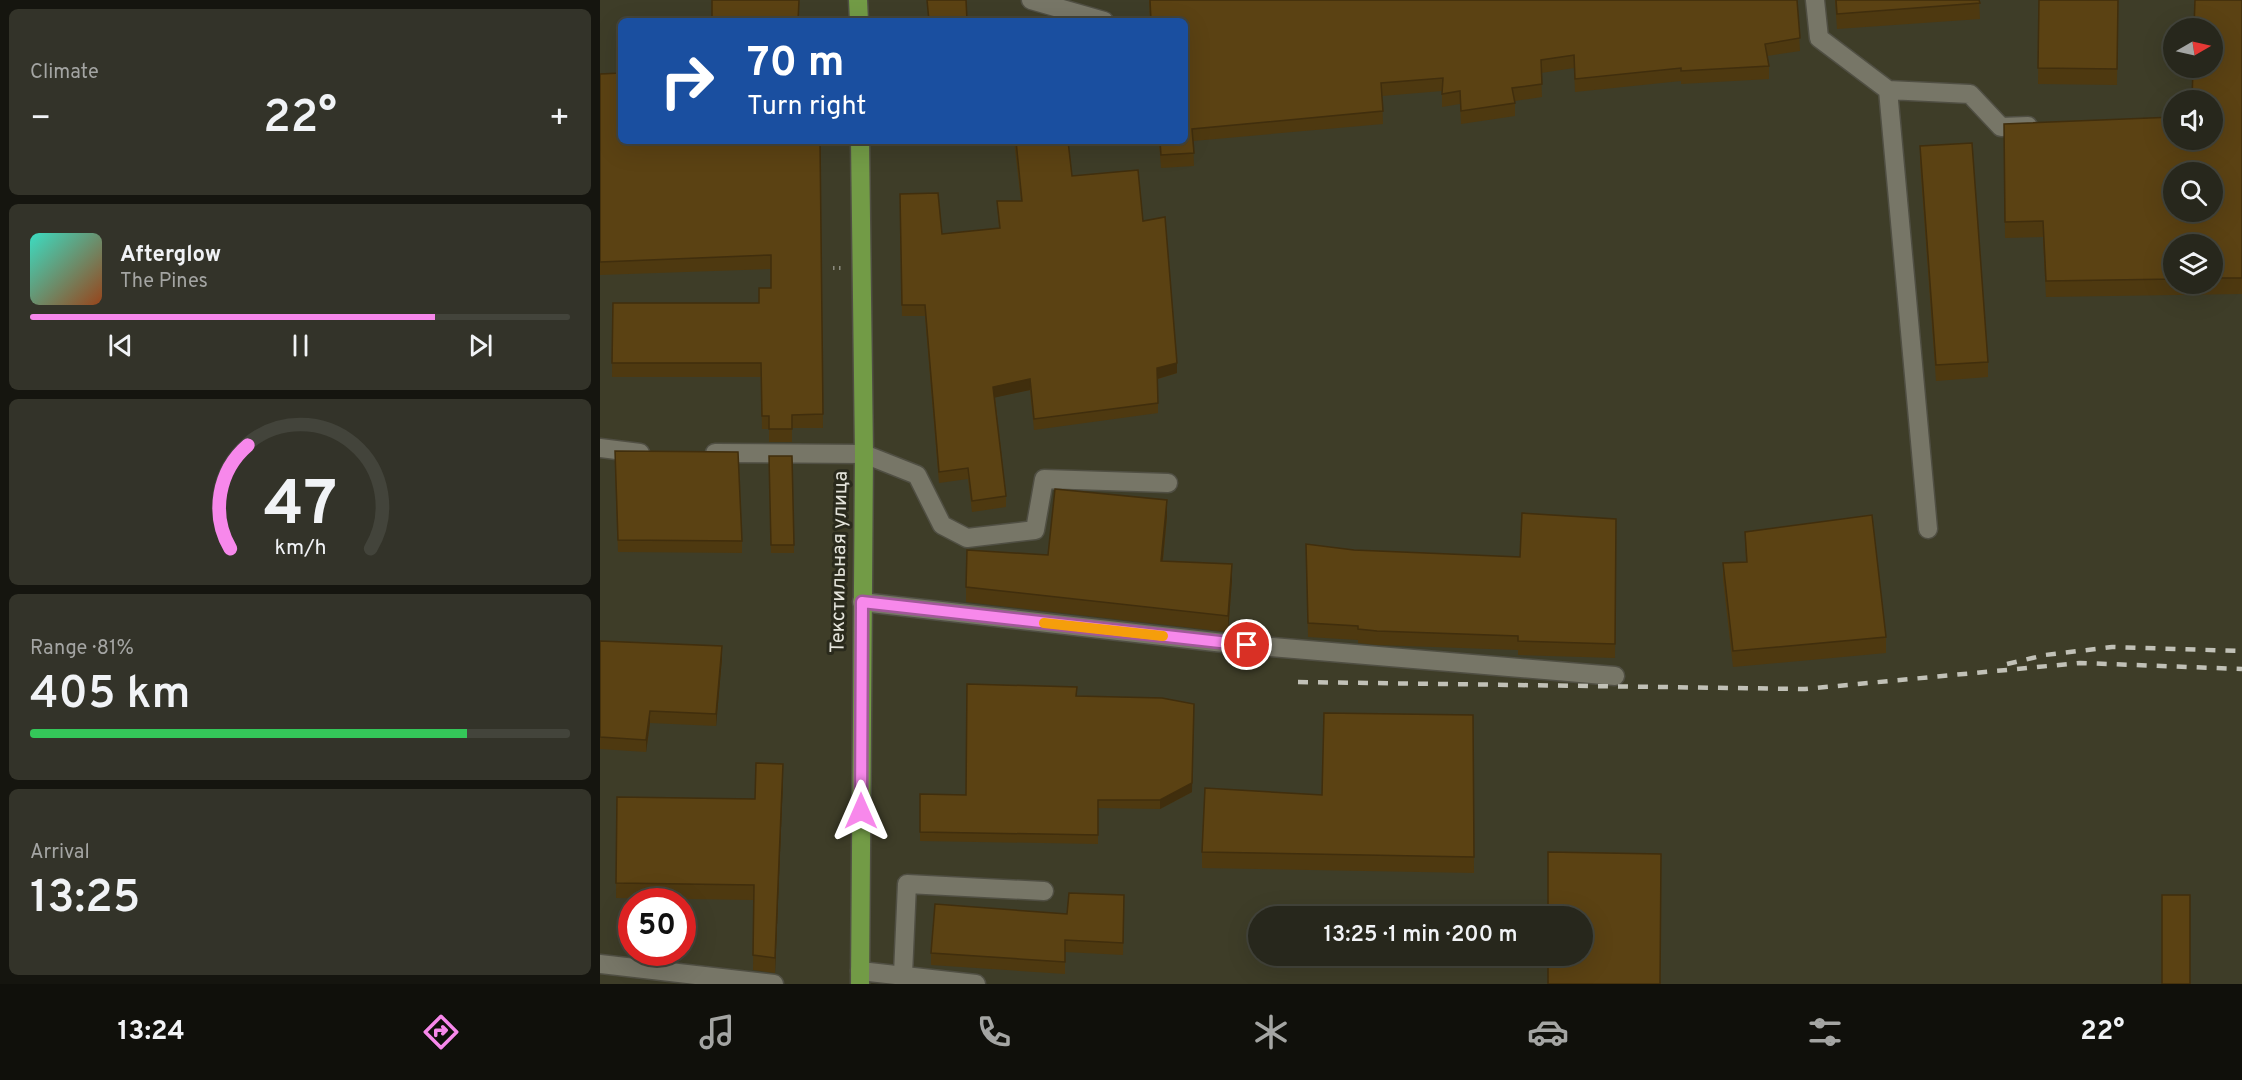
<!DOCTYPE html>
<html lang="en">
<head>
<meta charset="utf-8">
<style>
  :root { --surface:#27271c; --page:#333329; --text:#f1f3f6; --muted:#a4a5a3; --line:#43443b; --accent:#f788eb }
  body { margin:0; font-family:Overpass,sans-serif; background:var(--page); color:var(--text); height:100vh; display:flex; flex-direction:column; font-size:22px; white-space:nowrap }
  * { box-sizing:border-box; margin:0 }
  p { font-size:20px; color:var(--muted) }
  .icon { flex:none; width:33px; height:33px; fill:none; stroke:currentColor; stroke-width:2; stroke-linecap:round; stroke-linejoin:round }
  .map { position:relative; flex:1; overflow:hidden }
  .sheet { display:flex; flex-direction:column; gap:9px; padding:9px; background:#15150f; width:600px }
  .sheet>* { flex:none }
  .top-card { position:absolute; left:18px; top:18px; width:570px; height:126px; border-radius:9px; box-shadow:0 6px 24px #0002,0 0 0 2px var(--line); background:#1a4fa0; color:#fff; overflow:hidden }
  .needle { width:39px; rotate:81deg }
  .tools { position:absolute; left:1563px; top:18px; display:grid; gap:12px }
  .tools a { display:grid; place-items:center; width:60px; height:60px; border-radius:50%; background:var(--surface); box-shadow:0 6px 24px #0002,0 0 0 2px var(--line); font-size:30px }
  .speed { position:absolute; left:18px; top:888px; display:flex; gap:12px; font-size:30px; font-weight:700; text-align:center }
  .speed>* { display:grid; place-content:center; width:78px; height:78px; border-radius:50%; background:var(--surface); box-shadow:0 6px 24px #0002,0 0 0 2px var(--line); line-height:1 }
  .speed .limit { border:9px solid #d22; background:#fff; color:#111 }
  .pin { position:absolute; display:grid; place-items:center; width:51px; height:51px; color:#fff; margin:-26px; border:3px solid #fff; border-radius:50%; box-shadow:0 2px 6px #0007 }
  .me { position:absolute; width:66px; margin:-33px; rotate:0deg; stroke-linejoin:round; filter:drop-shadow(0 0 4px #0008) }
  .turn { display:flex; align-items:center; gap:21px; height:126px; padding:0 30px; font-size:27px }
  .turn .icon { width:78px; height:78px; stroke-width:2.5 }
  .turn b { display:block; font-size:42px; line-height:51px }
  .big { font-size:45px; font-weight:600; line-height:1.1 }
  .sheet .card { flex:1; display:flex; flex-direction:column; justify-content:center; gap:9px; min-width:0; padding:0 21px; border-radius:9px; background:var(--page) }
  .sheet .dial { align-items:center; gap:0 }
  .dial svg { height:156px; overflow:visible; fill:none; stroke:var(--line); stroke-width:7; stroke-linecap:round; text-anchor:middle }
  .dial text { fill:var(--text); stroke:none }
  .song { display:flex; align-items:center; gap:18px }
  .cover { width:72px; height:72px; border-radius:9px; background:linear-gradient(135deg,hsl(170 70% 55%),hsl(20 70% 35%)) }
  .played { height:6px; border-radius:3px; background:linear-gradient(90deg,var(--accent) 75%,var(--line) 75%) }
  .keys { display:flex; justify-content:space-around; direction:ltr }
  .heat { display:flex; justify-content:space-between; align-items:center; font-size:33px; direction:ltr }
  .charge { height:9px; border-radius:4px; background:linear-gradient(90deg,#34c759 81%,var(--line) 0) }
  .trip { position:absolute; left:648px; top:906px; width:345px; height:60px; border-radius:30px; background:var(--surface); box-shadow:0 6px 24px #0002,0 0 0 2px var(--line); font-weight:600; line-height:60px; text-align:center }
  .tab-bar { display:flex; height:96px; justify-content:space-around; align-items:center; background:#10100b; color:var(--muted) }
  .tab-bar .icon { width:42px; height:42px }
  .tab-bar .active { color:var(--accent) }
  .tab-bar b { font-size:27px; color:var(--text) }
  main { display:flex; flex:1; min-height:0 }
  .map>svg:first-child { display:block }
</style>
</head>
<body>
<main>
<section class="sheet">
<div class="card"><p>Climate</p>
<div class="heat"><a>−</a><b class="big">22°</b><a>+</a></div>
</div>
<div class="card">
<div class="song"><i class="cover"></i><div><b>Afterglow</b><p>The Pines</p></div></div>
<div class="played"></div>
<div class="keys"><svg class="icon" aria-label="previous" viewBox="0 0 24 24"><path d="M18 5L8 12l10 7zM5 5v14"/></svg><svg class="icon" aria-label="pause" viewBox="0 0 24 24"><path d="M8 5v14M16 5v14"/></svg><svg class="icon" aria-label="next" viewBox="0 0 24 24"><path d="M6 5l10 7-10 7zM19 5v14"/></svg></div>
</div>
<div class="card dial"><svg viewBox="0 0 100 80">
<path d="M14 69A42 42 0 1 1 86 69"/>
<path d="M14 69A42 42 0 0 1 23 16" stroke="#f788eb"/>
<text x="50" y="56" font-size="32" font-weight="700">47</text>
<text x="50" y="72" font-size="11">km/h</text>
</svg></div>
<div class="card"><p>Range · 81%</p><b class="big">405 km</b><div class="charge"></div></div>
<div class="card"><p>Arrival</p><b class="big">13:25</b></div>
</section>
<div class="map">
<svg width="1642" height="984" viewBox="0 0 1642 984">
  <rect width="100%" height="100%" fill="#343426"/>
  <path fill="#3e3d28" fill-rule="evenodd" d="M 0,0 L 1642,0 L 1642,984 L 0,984 ZM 21,21 L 585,21 L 585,141 L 21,141 ZM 1574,28 L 1612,28 L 1612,68 L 1574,68 ZM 1574,100 L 1612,100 L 1612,140 L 1574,140 ZM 1574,172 L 1612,172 L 1612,212 L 1574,212 ZM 1574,244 L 1612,244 L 1612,284 L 1574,284 ZM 32,902 L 82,902 L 82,952 L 32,952 ZM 658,916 L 982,916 L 982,956 L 658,956 Z"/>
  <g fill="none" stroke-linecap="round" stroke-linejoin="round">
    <defs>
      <path id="minor" d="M 431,0 L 504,21
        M 1215,0 L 1219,38 L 1288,90 L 1328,529
        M 1288,90 L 1370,94 L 1401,127 L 1428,126
        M 0,448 L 40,453
        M 115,453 L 264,454 L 317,475 L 342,525 L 367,538 L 435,530 L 444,479 L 568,483
        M 262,602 L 624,643 L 1015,676
        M 0,964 L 174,984
        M 260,971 L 376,984
        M 303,974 L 307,884 L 444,891"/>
      <path id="major" d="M 258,0 L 259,21
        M 260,984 L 264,454 L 260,141"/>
    </defs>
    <use href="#minor" stroke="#504f43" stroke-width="21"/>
    <use href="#major" stroke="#504f43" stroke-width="21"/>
    <path stroke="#8b8b7f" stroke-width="4" stroke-dasharray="1.5 4.5" stroke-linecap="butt" d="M 233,268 L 244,268"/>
    <use href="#minor" stroke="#777667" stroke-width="18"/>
    <use href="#major" stroke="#729b46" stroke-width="18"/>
    <path stroke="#c1c1b7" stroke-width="4.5" stroke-dasharray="10 10" stroke-linecap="butt" d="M 1407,664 L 1445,655 L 1512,647 L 1642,651
      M 698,682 L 1205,689 L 1480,663 L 1642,669"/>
  </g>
  <path fill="#4e3910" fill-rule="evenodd" d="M 549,0 L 1197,0 L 1200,51 L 1167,56 L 1169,66 L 1169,79 L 1081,84 L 1081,81 L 975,92 L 974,68 L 941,73 L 942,97 L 915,101 L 915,116 L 861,124 L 860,104 L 842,107 L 842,91 L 782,96 L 783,124 L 593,141 L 594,166 L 561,168 L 559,141 L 585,141 L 585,21 L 550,21 Z
    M 1235,0 L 1379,0 L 1380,19 L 1237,29 Z
    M 1439,0 L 1518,0 L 1517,85 L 1438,84 Z
    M 1642,0 L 1642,294 L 1446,297 L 1443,237 L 1405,238 L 1404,124 L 1612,140 ZM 1574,244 L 1612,244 L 1612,284 L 1574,284 Z
    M 0,74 L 220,141 L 223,428 L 192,428 L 192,442 L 169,442 L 169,429 L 162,429 L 161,377 L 12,377 L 13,303 L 159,303 L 171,288 L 171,269 L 0,275 Z
    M 335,141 L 412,141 L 336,146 Z
    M 414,141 L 468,141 L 472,176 L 543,221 L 577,373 L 558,379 L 558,413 L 434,430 L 430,390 L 395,397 L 406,496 L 406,507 L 372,512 L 368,479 L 339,483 L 325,316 L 302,316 L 300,194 L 342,234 L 399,228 L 397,201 L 421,201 Z
    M 1320,146 L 1388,362 L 1388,377 L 1336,381 L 1320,162 Z
    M 169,456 L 192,456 L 194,553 L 171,553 Z
    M 15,463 L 142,541 L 142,553 L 18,552 Z
    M 567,516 L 563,561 L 632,580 L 628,632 L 366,602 L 366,587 L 448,555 Z
    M 1016,519 L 1015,658 L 918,655 L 918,650 L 777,645 L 758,643 L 758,640 L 708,637 L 706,544 L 754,550 L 920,557 Z
    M 1145,532 L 1286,637 L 1286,653 L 1133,667 L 1123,579 L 1123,563 L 1146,562 Z
    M 0,641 L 122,658 L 116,726 L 50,723 L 46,752 L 0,749 Z
    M 477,696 L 592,792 L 560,809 L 498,808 L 498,844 L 320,841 L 320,794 L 366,795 Z
    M 873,715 L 874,873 L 602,868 L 602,852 L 722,795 Z
    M 183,779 L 175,973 L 153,970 L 154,900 L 16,898 L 17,797 L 155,799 Z
    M 524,895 L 523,955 L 465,952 L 465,974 L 331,965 L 331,953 L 467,914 Z"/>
  <path fill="#402e0d" d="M 577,363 L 577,373 L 557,379 L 557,368 Z
    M 430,379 L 430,390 L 393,398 L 393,387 Z
    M 567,500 L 567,516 L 561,577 L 561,561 Z
    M 632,564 L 632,580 L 628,632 L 628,616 Z
    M 122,646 L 122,658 L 116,726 L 116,714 Z
    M 594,704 L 592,792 L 560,809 L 560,800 Z
    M 50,711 L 50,723 L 46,752 L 46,740 Z
    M 183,764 L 183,779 L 175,973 L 175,958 Z"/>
  <path fill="#5b4213" stroke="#402e0d" stroke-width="1.5" fill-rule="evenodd" d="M 112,0 L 199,0 L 198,21 L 112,21 Z
    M 327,0 L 366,0 L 367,20 L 381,19 L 381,21 L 329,21 Z
    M 550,0 L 1197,0 L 1200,38 L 1165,44 L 1169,66 L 1081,71 L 1081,68 L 975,79 L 974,55 L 941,60 L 942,84 L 912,88 L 915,103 L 861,111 L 860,91 L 842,94 L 843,78 L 781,83 L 783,111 L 592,129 L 594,153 L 561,155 L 560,141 L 585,141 L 585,21 L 551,21 Z
    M 1236,0 L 1379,0 L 1380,3 L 1237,14 Z
    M 1439,0 L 1518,0 L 1517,69 L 1438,68 Z
    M 1595,0 L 1642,0 L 1642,278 L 1612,278 L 1612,244 L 1574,244 L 1574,279 L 1446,281 L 1443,221 L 1405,222 L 1404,124 L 1574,117 L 1574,140 L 1612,140 L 1612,100 L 1592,100 L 1593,68 L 1612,68 L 1612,28 L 1594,28 ZM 1574,172 L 1612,172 L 1612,212 L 1574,212 Z
    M 21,73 L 21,141 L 220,141 L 223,414 L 192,415 L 192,429 L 169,429 L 169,416 L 162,416 L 161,363 L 12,363 L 13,303 L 159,303 L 159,288 L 171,288 L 171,255 L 0,262 L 0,74 Z
    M 416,141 L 468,141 L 472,176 L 538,170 L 543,221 L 565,217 L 577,363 L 557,368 L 558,403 L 434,419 L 430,379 L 393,387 L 406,496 L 372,501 L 368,468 L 339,472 L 325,305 L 302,305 L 300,194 L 338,193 L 342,234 L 400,228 L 397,201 L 422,201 Z
    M 1372,143 L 1388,362 L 1336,365 L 1320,146 Z
    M 15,451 L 138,452 L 142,541 L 18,540 Z
    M 169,456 L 192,456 L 194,545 L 171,545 Z
    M 455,489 L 567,500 L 561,561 L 632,564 L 628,616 L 366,587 L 367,550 L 448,555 Z
    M 922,513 L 1016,519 L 1015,644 L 918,641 L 918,636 L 777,631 L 758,629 L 758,626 L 708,623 L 706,544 L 754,550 L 920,557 Z
    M 1272,515 L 1286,637 L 1133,651 L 1123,563 L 1147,562 L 1145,532 Z
    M 0,641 L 122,646 L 116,714 L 50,711 L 46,740 L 0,737 Z
    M 367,684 L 477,687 L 476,696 L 562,698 L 594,704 L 592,783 L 560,800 L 498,800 L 498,835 L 320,832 L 320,794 L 366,795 Z
    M 724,713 L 873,715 L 874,857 L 602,852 L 605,788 L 722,795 Z
    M 156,763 L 183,764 L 175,958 L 153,955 L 154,885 L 16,883 L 17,797 L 155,799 Z
    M 948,852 L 1061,854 L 1060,984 L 948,984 L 948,956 L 982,956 L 982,916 L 948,916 Z
    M 469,893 L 524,895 L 523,943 L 465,940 L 465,962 L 331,953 L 335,904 L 467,914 Z
    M 1562,895 L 1590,895 L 1590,984 L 1562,984 Z"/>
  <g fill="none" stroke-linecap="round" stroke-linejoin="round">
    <defs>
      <path id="route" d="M 261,811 L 262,602 L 647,645"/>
    </defs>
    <use href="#route" stroke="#a15899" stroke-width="15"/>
    <use href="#route" stroke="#f788eb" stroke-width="10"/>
    <path stroke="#f59e0b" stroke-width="10" d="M 444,623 L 563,636"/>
  </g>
  <g text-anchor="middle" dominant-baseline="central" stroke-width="6" stroke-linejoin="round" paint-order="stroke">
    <g font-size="20" fill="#e4e4db" stroke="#2a2a1c">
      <text transform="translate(240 562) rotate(-89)">Текстильная улица</text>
    </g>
  </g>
</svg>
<div class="tools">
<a><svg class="needle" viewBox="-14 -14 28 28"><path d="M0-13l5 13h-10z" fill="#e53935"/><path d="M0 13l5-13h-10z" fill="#a4a5a3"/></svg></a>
<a><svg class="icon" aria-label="sound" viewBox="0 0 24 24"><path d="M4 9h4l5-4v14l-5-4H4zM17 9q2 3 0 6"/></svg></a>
<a><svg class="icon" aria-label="search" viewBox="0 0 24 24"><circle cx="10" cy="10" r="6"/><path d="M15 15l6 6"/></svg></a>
<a><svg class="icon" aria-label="layers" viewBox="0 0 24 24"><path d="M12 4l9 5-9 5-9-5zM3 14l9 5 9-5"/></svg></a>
</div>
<div class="speed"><div class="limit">50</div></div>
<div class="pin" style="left:647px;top:645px;background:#d93025"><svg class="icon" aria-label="arrive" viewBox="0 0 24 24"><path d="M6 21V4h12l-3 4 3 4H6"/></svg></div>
<svg class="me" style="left:261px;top:811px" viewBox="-20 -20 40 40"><path d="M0-17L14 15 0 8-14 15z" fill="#f788eb" stroke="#fff" stroke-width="4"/></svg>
<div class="trip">13:25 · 1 min · 200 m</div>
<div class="top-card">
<div class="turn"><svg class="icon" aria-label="right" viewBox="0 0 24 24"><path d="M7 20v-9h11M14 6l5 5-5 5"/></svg><div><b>70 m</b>Turn right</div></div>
</div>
</div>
</main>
<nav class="tab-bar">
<b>13:24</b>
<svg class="icon active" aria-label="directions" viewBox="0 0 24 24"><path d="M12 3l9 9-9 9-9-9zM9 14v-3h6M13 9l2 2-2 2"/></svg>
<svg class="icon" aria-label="music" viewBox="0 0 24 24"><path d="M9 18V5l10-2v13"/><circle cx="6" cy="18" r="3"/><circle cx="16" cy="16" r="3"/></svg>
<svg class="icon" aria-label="phone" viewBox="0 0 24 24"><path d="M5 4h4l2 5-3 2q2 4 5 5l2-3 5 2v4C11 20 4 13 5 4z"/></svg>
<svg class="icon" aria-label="climate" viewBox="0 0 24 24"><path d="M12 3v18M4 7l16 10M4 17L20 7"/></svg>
<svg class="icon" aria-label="car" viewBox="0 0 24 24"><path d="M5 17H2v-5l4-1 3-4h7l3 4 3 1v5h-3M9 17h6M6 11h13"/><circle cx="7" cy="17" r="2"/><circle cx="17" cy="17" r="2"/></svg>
<svg class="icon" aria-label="filters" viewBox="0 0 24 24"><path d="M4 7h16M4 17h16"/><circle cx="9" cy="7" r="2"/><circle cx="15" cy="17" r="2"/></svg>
<b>22°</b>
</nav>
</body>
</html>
